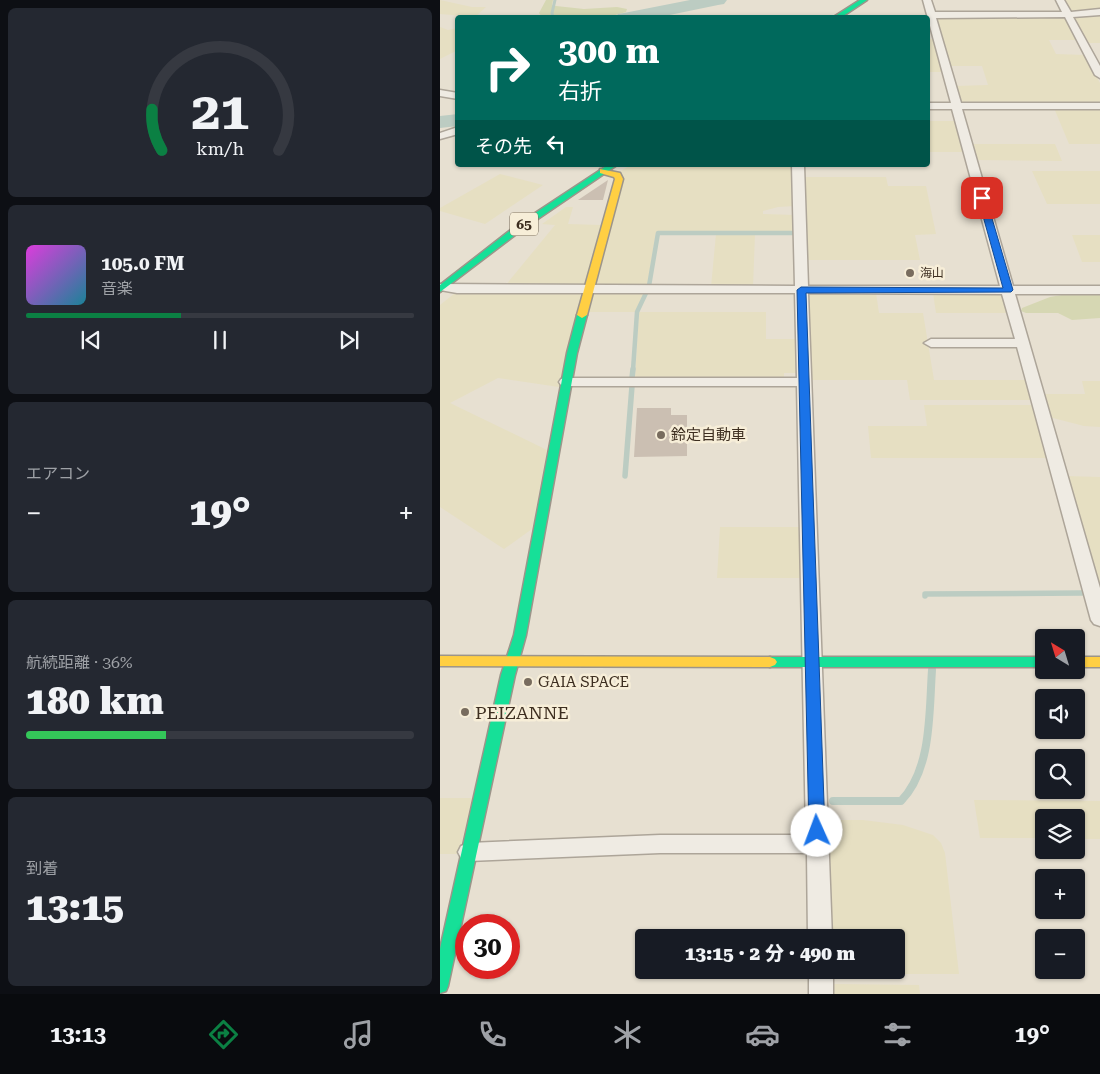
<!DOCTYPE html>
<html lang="ja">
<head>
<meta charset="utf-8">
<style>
  :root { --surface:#171b24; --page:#242831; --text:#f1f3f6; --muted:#9ea1a6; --line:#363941; --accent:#0b8043 }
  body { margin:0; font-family:"Roboto Serif","Noto Sans JP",serif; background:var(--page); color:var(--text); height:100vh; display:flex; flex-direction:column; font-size:19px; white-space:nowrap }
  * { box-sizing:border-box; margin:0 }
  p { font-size:16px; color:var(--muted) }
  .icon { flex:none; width:28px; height:28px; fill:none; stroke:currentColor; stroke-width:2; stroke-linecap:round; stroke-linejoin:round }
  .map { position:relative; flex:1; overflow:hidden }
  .drawer { display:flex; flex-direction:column; gap:8px; padding:8px; background:#0d0f14; width:440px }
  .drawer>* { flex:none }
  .guide { position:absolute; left:15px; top:15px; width:475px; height:152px; border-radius:5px; box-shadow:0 1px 4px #0004; background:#00695c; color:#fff; overflow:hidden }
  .needle { width:32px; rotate:322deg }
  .buttons { position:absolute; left:595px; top:629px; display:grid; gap:10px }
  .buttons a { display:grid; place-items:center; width:50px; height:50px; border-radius:5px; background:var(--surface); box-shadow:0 1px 4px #0004; font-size:25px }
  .speed { position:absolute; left:15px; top:914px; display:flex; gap:10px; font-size:25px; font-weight:700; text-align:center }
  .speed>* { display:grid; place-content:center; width:65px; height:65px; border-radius:50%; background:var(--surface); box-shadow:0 1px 4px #0004; line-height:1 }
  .speed .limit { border:8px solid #d22; background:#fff; color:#111 }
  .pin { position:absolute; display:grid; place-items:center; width:42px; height:42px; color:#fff; margin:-21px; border-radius:10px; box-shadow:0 2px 8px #0006 }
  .me { position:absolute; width:55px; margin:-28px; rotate:358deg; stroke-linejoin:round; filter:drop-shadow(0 0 4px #0008) }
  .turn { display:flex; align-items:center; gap:18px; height:105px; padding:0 20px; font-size:22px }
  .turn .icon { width:65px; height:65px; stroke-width:2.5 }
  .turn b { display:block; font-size:35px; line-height:42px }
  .then { display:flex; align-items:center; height:48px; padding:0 20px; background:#0003; gap:10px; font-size:19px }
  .big { font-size:38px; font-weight:800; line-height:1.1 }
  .drawer .widget { flex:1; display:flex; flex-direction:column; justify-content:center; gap:8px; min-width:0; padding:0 18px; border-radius:8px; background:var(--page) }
  .drawer .dial { align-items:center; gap:0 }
  .dial svg { height:130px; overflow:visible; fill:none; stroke:var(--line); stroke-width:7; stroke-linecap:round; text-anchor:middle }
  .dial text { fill:var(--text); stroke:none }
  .song { display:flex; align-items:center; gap:15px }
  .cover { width:60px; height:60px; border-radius:8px; background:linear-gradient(135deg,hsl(300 70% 55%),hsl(190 70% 35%)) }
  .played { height:5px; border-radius:2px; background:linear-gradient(90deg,var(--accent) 40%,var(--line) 40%) }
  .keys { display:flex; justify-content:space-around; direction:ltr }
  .heat { display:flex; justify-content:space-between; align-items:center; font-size:28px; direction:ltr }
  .charge { height:8px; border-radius:4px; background:linear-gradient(90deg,#34c759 36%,var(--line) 0) }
  .trip { position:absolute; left:195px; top:929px; width:270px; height:50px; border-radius:5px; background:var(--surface); box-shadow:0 1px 4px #0004; font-weight:800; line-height:50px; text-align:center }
  .dock { display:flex; height:80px; justify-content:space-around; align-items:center; background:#090b0e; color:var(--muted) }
  .dock .icon { width:35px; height:35px }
  .dock .current { color:var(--accent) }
  .dock b { font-size:22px; color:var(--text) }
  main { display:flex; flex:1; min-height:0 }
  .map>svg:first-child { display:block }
</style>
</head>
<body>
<main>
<section class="drawer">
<div class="widget dial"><svg viewBox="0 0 100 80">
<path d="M14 69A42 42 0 1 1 86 69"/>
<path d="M14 69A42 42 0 0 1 8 44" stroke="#0b8043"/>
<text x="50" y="56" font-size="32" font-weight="700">21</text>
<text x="50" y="72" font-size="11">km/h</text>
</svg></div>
<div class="widget">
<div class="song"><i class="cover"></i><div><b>105.0 FM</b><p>音楽</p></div></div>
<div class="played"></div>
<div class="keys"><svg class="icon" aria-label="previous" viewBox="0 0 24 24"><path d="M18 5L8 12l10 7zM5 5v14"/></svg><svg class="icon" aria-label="pause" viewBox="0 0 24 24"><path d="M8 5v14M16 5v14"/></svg><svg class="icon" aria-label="next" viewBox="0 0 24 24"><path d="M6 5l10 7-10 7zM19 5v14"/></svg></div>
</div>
<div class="widget"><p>エアコン</p>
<div class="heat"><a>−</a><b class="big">19°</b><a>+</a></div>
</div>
<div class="widget"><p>航続距離 · 36%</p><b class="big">180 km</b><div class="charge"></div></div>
<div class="widget"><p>到着</p><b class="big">13:15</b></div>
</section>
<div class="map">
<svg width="660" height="994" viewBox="0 0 660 994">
  <rect width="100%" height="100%" fill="#e7e0d1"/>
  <path fill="#e6dfc2" d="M 0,0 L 32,7 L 46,7 L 35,17 L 0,14 Z
    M 623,0 L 660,0 L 660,11 L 630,12 Z
    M 660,14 L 660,43 L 647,43 L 632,17 Z
    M 496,17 L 625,18 L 637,40 L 609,40 L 616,54 L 645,55 L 660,83 L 660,104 L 520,103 L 515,86 L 548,85 L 542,66 L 510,66 Z
    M 0,27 L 8,30 L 17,28 L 18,50 L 0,59 Z
    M 488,39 L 494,39 L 503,72 L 488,72 Z
    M 614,108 L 660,108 L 660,144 L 629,144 Z
    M 488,121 L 517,121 L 525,152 L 488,152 Z
    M 532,144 L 615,144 L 622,161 L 537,160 Z
    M 191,165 L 353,165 L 354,206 L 338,207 L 323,211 L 323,214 L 354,215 L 354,233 L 216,232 L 207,287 L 160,286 L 156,284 L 179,172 Z
    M 592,171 L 660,171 L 660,204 L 607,204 Z
    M 60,174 L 103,185 L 45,224 L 0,211 L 0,208 Z
    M 363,177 L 446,177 L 448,186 L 486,186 L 496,234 L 475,235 L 480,260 L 366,260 Z
    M 126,207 L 133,207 L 128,224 L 161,225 L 145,284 L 140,286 L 65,286 L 115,225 L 102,224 Z
    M 276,234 L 315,234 L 313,287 L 271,287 Z
    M 632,235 L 660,235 L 660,262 L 642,262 Z
    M 15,293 L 138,293 L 142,295 L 119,387 L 58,378 L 10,403 L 107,450 L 92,529 L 64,549 L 0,507 L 0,305 Z
    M 158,293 L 204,293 L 195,312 L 148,312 L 153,295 Z
    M 372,293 L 436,293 L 439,313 L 483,313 L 494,380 L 586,380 L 592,400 L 470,400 L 467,380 L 370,380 L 367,295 Z
    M 493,293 L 559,293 L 564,296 L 569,313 L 496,313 Z
    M 199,312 L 326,312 L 326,339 L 357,339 L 357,373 L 344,373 L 344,380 L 195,379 Z
    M 642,381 L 660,381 L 660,427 L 644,426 L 609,417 L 602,394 L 645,394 Z
    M 484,405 L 593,405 L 607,458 L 431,458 L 428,426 L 487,426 Z
    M 626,476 L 660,477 L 660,593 Z
    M 280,527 L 361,527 L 362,578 L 277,578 Z
    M 0,798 L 32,798 L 19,854 L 0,854 Z
    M 534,800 L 660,801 L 660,839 L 636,839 L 636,818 L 604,818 L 604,838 L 540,838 Z
    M 386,820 L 423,820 L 463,825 L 493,835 L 501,843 L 505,853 L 519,974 L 391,974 L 391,970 L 456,970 L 456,938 L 390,937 Z
    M 392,984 L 479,985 L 480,994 L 392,994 Z"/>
  <path fill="#d6d7b3" d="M 106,0 L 113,0 L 112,5 L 116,6 L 144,9 L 177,7 L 187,9 L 186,12 L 168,17 L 102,17 L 99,13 Z
    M 627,294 L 660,294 L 660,318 L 632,320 L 618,313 L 586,313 L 581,311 L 582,308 L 610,297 Z"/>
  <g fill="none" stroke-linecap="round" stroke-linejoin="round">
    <path stroke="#bcccc2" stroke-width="3" d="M 113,18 L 112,13 L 115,0"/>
    <path stroke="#bcccc2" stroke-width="4.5" d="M 209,286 L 218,233 L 353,233
      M 193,370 L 197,312 L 206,293"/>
    <path stroke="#bcccc2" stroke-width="5.5" d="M 192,378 L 193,369
      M 185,476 L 192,386
      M 485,596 L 485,594 L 642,593"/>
    <path stroke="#bcccc2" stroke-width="8" d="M 393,801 L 461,801 C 492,769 489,712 492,670"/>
    <path fill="#bcccc2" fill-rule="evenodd" d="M 250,0 L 287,0 L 284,4 L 278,5 L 215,18 L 175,18 L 178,14 L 184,13 Z
      M 18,114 L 18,126 L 0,128 L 0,116 Z"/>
  </g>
  <path fill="#cbbfb2" d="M 168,180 L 163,200 L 138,200 Z
    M 197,408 L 231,408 L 231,415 L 247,415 L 247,456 L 194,457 Z"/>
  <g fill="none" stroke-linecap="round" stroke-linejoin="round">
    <defs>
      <path id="street" d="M 483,0 L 491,0 L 495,12 L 622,12 L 616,0 L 624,0 L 631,12 L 660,9 L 660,15 L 633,17 L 660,66 L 660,78 L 655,75 L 625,17 L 496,18 L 521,103 L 660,103 L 660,109 L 522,109 L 573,286 L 660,286 L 660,294 L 575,294 L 660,588 L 660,626 L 654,624 L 651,620 L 577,347 L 491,347 L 484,343 L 491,339 L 575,339 L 562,294 L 368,293 L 392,938 L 368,938 L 367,853 L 220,853 L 29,861 L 21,858 L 18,852 L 21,846 L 29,843 L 220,835 L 366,835 L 357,386 L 126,386 L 121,385 L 119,382 L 121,379 L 126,378 L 357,378 L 355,293 L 17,293 L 0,290 L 0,284 L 355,286 L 352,165 L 364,165 L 368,286 L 560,286 L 512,109 L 488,109 L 488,103 L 511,103 Z
        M 0,90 L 18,93 L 18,99 L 0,96 Z
        M 18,127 L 18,134 L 0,139 L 0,133 Z
        M 369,970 L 393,970 L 393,994 L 369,994 Z"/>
      <path id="fast" d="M 420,0 L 427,0 L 400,18 L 392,18 Z
        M 168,165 L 177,165 L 83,229 L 0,292 L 0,285 L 77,225 Z
        M 142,312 L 147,315 L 137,353 L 86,635 L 75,675 L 8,986 L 6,991 L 0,993 L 0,949 L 61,675 L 74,635 L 127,353 L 137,315 Z
        M 330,657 L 604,657 L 604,667 L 330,667 L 325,665 L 323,662 L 325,659 Z"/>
      <path id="slow" d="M 160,169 L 180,173 L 183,179 L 147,315 L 142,318 L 137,315 L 175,179 L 174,177 L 160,173 Z
        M 0,656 L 330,657 L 335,659 L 337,662 L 335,665 L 330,667 L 0,666 Z
        M 636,657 L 660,657 L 660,667 L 636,667 Z"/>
    </defs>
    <use href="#street" stroke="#ada599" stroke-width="3"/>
    <use href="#fast" stroke="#9c958a" stroke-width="3"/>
    <use href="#slow" stroke="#9c958a" stroke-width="3"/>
    <use href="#street" fill="#efebe3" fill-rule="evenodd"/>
    <use href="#fast" fill="#16e098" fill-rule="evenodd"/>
    <use href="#slow" fill="#ffcf43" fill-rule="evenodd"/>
  </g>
  <path fill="#1a73e8" stroke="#114b97" d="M 540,196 L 546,198 L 573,290 L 571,292 L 366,293 L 385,831 L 382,835 L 377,837 L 372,835 L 369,831 L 357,290 L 361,287 L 563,288 L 538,198 Z"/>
  <g fill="#786c5e" stroke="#f7eed8" stroke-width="2">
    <circle cx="470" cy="273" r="5"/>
    <circle cx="221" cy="435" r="5"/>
    <circle cx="88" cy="682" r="5"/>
    <circle cx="25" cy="712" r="5"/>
  </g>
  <g text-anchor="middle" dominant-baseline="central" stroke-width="5" stroke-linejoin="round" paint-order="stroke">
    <g font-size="12" fill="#3d2e20" stroke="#f7eed8" text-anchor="start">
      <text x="480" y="273">海山</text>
    </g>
    <rect fill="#f7eed8" stroke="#756857" stroke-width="1" x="70" y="212.5" width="28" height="23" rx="4"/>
    <g font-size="14" font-weight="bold" fill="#3d2e20">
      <text x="84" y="224">65</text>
    </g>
    <g font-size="15" fill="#3d2e20" stroke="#f7eed8" text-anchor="start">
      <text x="231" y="435">鈴定自動車</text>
      <text x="98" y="682">GAIA SPACE</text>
    </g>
    <g font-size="18" fill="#3d2e20" stroke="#f7eed8" text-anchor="start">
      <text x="35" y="712">PEIZANNE</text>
    </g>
  </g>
</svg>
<div class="buttons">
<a><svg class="needle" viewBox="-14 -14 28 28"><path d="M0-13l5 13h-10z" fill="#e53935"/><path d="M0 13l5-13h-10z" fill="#9ea1a6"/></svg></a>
<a><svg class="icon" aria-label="sound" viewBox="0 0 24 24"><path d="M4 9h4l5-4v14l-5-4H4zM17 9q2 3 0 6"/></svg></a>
<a><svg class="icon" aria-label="search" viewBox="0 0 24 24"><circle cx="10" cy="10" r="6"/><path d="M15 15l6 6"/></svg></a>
<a><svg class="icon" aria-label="layers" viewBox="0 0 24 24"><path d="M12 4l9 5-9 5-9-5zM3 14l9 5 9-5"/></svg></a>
<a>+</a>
<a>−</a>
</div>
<div class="speed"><div class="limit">30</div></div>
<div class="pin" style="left:542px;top:198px;background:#d93025"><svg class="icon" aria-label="arrive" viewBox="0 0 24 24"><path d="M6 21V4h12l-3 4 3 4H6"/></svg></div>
<svg class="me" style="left:377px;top:831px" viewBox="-20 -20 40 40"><circle r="19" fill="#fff"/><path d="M0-13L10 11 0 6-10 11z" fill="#1a73e8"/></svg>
<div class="trip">13:15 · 2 分 · 490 m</div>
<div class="guide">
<div class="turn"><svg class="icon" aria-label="right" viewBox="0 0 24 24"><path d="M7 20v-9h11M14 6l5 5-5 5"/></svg><div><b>300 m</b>右折</div></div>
<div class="then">その先<svg class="icon" aria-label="left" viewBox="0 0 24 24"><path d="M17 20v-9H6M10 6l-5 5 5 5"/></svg></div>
</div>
</div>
</main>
<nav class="dock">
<b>13:13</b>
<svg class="icon current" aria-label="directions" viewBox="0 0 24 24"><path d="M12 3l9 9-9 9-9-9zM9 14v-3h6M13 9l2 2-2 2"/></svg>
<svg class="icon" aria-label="music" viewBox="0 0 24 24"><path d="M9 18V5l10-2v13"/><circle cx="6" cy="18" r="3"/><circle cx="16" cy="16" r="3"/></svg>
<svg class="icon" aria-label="phone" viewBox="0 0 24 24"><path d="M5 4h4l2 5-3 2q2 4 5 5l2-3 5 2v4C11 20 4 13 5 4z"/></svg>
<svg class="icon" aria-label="climate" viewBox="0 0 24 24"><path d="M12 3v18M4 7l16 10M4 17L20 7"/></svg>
<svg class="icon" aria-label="car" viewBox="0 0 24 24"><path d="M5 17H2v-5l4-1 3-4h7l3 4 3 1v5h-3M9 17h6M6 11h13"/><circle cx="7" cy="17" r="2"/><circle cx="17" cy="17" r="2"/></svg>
<svg class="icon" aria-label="filters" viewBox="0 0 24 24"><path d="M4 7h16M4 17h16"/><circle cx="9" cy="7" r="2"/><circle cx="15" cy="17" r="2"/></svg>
<b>19°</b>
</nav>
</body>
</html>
